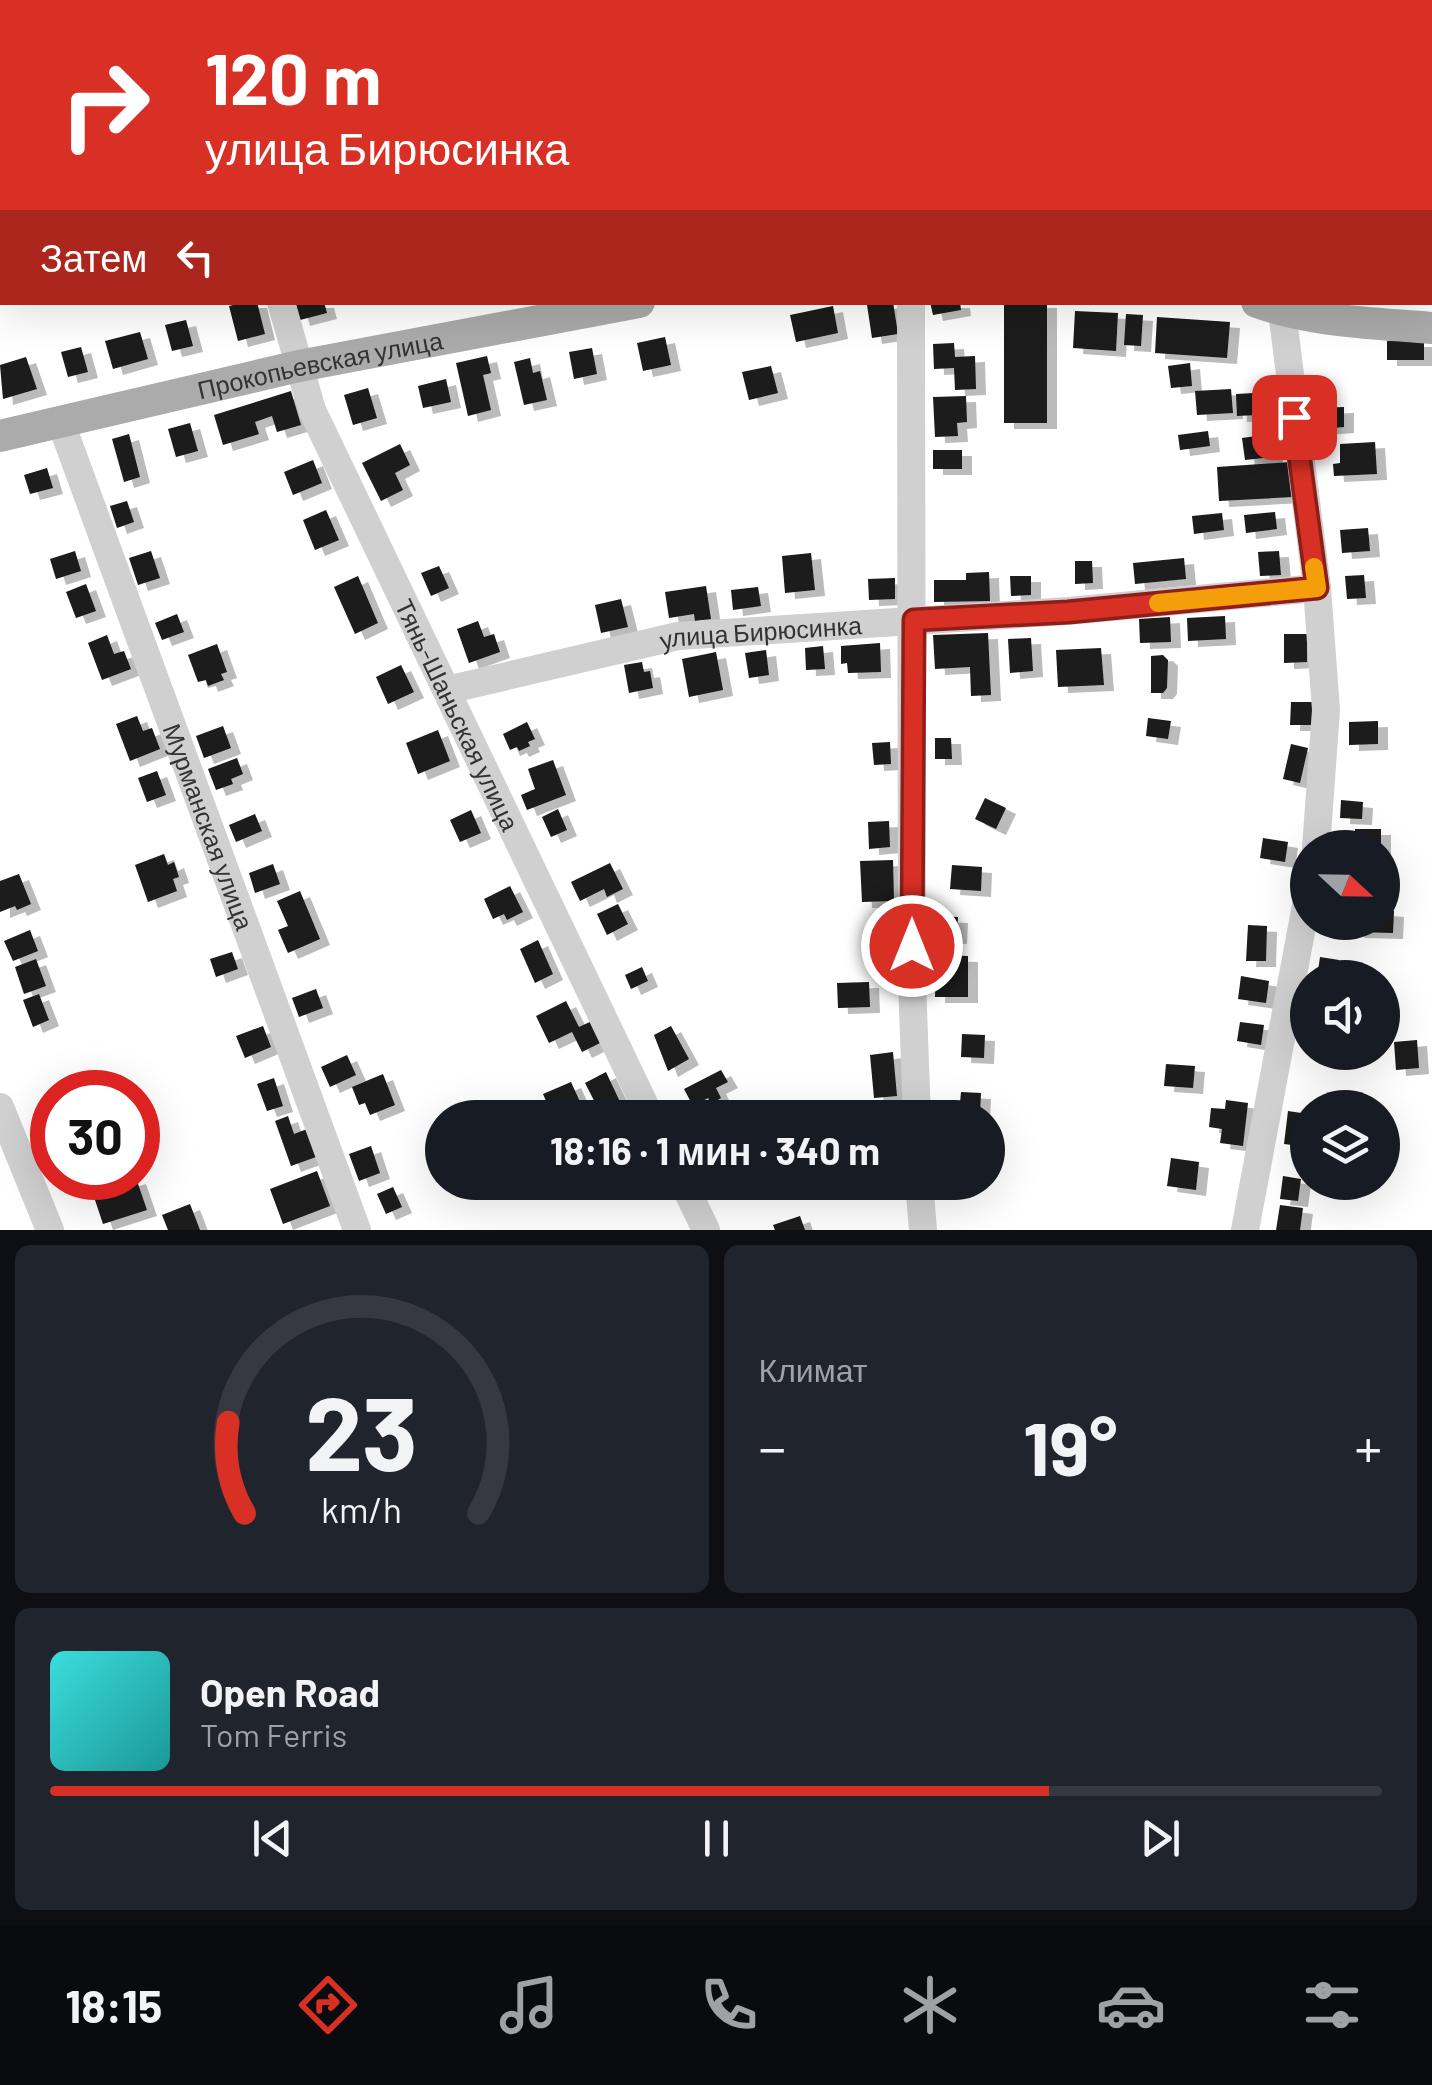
<!DOCTYPE html>
<html lang="ru">
<head>
<meta charset="utf-8">
<style>
  :root { --surface:#171b24; --page:#20242c; --text:#f1f3f6; --muted:#9ea1a6; --line:#363941; --accent:#d93025 }
  body { margin:0; font-family:Barlow,sans-serif; background:var(--page); color:var(--text); height:100vh; display:flex; flex-direction:column; font-size:38px; white-space:nowrap }
  * { box-sizing:border-box; margin:0 }
  p { font-size:32px; color:var(--muted) }
  .icon { flex:none; width:55px; height:55px; fill:none; stroke:currentColor; stroke-width:2; stroke-linecap:round; stroke-linejoin:round }
  .map { position:relative; height:1230px; overflow:hidden }
  .side { display:flex; flex-direction:column; gap:15px; padding:15px; background:#0d0f14; flex:1 }
  .side>* { flex:none }
  .guide { position:absolute; left:0px; top:0px; width:1432px; height:305px; box-shadow:0 10px 40px #0002; background:#d93025; color:#fff; overflow:hidden }
  .needle { width:65px; rotate:112deg }
  .controls { position:absolute; left:1290px; top:830px; display:grid; gap:20px }
  .controls a { display:grid; place-items:center; width:110px; height:110px; border-radius:50%; background:var(--surface); box-shadow:0 10px 40px #0002; font-size:50px }
  .speed { position:absolute; left:30px; top:1070px; display:flex; gap:20px; font-size:50px; font-weight:700; text-align:center }
  .speed>* { display:grid; place-content:center; width:130px; height:130px; border-radius:50%; background:var(--surface); box-shadow:0 10px 40px #0002; line-height:1 }
  .speed .limit { border:15px solid #d22; background:#fff; color:#111 }
  .pin { position:absolute; display:grid; place-items:center; width:85px; height:85px; color:#fff; margin:-42px; border-radius:20px; box-shadow:0 5px 15px #0006 }
  .me { position:absolute; width:110px; margin:-55px; rotate:0deg; stroke-linejoin:round; filter:drop-shadow(0 0 8px #0008) }
  .turn { display:flex; align-items:center; gap:35px; height:210px; padding:0 40px; font-size:45px }
  .turn .icon { width:130px; height:130px; stroke-width:2.5 }
  .turn b { display:block; font-size:70px; line-height:85px }
  .then { display:flex; align-items:center; height:95px; padding:0 40px; background:#0003; gap:20px; font-size:38px }
  .big { font-size:75px; font-weight:700; line-height:1.1 }
  .side .card { flex:1; display:flex; flex-direction:column; justify-content:center; gap:15px; min-width:0; padding:0 35px; border-radius:15px; background:var(--page) }
  .side .dial { align-items:center; gap:0 }
  .dial svg { height:260px; overflow:visible; fill:none; stroke:var(--line); stroke-width:7; stroke-linecap:round; text-anchor:middle }
  .dial text { fill:var(--text); stroke:none }
  .song { display:flex; align-items:center; gap:30px }
  .cover { width:120px; height:120px; border-radius:15px; background:linear-gradient(135deg,hsl(180 70% 55%),hsl(180 70% 35%)) }
  .played { height:10px; border-radius:5px; background:linear-gradient(90deg,var(--accent) 75%,var(--line) 75%) }
  .keys { display:flex; justify-content:space-around; direction:ltr }
  .heat { display:flex; justify-content:space-between; align-items:center; font-size:55px; direction:ltr }
  .side .tiles { flex:1; display:grid; gap:15px; grid-template-columns:1fr 1fr }
  .card:last-child { grid-column:span 2 }
  .trip { position:absolute; left:425px; top:1100px; width:580px; height:100px; border-radius:50px; background:var(--surface); box-shadow:0 10px 40px #0002; font-weight:700; line-height:100px; text-align:center }
  .dock { display:flex; height:160px; justify-content:space-around; align-items:center; background:#090b0e; color:var(--muted) }
  .dock .icon { width:70px; height:70px }
  .dock .current { color:var(--accent) }
  .dock b { font-size:45px; color:var(--text) }
  .map>svg:first-child { display:block }
</style>
</head>
<body>
<div class="map">
<svg width="1432" height="1230" viewBox="0 0 1432 1230">
  <defs>
    <filter id="shadow"><feDropShadow dx="10" dy="6" stdDeviation="0" flood-color="#0004"/></filter>
  </defs>
  <rect width="100%" height="100%" fill="#fff"/>
  <path fill="#1a1a1a" filter="url(#shadow)" d="M 245,302 L 257,302 L 265,334 L 238,341 L 229,306 Z
    M 295,302 L 324,302 L 327,313 L 300,320 Z
    M 893,302 L 898,334 L 872,338 L 867,305 Z
    M 930,302 L 960,302 L 961,310 L 933,315 Z
    M 1004,302 L 1047,302 L 1047,423 L 1004,423 Z
    M 833,306 L 838,333 L 796,342 L 790,315 Z
    M 1075,311 L 1118,313 L 1116,351 L 1073,348 Z
    M 1126,314 L 1143,315 L 1141,346 L 1124,345 Z
    M 1157,317 L 1230,322 L 1227,358 L 1155,353 Z
    M 186,320 L 193,346 L 172,351 L 165,325 Z
    M 140,332 L 148,359 L 113,369 L 105,341 Z
    M 665,337 L 671,365 L 643,371 L 637,343 Z
    M 1387,341 L 1424,341 L 1424,360 L 1387,360 Z
    M 954,343 L 955,357 L 975,356 L 976,389 L 955,390 L 954,368 L 934,369 L 933,344 Z
    M 81,347 L 88,372 L 68,377 L 61,352 Z
    M 592,348 L 597,374 L 574,379 L 569,352 Z
    M 487,356 L 491,373 L 483,375 L 491,410 L 468,416 L 456,363 Z
    M 26,357 L 37,389 L 3,399 L 0,365 Z
    M 530,358 L 533,373 L 540,371 L 547,400 L 524,405 L 514,362 Z
    M 1190,363 L 1192,386 L 1171,388 L 1168,366 Z
    M 771,366 L 778,393 L 749,400 L 742,372 Z
    M 446,379 L 451,402 L 423,408 L 418,386 Z
    M 368,388 L 377,418 L 353,425 L 344,395 Z
    M 1231,389 L 1233,413 L 1197,415 L 1195,391 Z
    M 291,391 L 301,425 L 277,432 L 272,416 L 255,422 L 259,434 L 223,445 L 214,415 Z
    M 1274,392 L 1275,414 L 1237,416 L 1236,394 Z
    M 966,396 L 967,422 L 957,423 L 958,436 L 935,437 L 933,397 Z
    M 1344,407 L 1344,427 L 1319,429 L 1318,408 Z
    M 190,423 L 198,451 L 176,457 L 168,429 Z
    M 1208,431 L 1210,446 L 1180,450 L 1178,435 Z
    M 129,434 L 140,477 L 124,482 L 112,439 Z
    M 1271,434 L 1273,457 L 1245,460 L 1242,438 Z
    M 1375,442 L 1377,474 L 1334,476 L 1333,464 L 1340,463 L 1340,444 Z
    M 400,444 L 410,465 L 395,473 L 403,490 L 381,501 L 362,463 Z
    M 933,450 L 962,450 L 962,469 L 933,469 Z
    M 313,460 L 322,483 L 293,495 L 284,472 Z
    M 1291,462 L 1293,497 L 1219,501 L 1217,467 Z
    M 47,468 L 53,488 L 30,494 L 24,475 Z
    M 127,501 L 134,522 L 117,528 L 110,506 Z
    M 326,510 L 339,540 L 315,550 L 303,520 Z
    M 1275,512 L 1277,529 L 1246,533 L 1244,515 Z
    M 1222,513 L 1224,530 L 1194,534 L 1192,516 Z
    M 1368,528 L 1370,551 L 1342,553 L 1340,530 Z
    M 75,551 L 81,571 L 56,579 L 50,559 Z
    M 151,551 L 160,578 L 138,585 L 129,558 Z
    M 1279,551 L 1281,575 L 1260,576 L 1258,552 Z
    M 811,553 L 815,590 L 785,593 L 782,556 Z
    M 1184,558 L 1186,579 L 1135,584 L 1133,563 Z
    M 1075,561 L 1092,561 L 1093,583 L 1075,584 Z
    M 439,566 L 449,588 L 431,596 L 421,573 Z
    M 989,572 L 990,601 L 934,602 L 934,580 L 966,580 L 966,573 Z
    M 1364,575 L 1366,598 L 1347,599 L 1345,576 Z
    M 358,576 L 378,623 L 355,634 L 334,587 Z
    M 1010,576 L 1031,576 L 1031,595 L 1011,596 Z
    M 895,578 L 895,599 L 869,600 L 868,579 Z
    M 86,584 L 96,611 L 76,618 L 66,592 Z
    M 706,586 L 711,619 L 695,621 L 694,614 L 669,618 L 665,592 Z
    M 758,587 L 761,606 L 733,610 L 731,590 Z
    M 621,599 L 628,627 L 601,633 L 595,605 Z
    M 177,614 L 184,632 L 162,640 L 155,623 Z
    M 1225,616 L 1226,639 L 1188,641 L 1187,618 Z
    M 1170,617 L 1171,642 L 1140,643 L 1139,619 Z
    M 478,621 L 484,637 L 494,634 L 500,652 L 469,663 L 457,629 Z
    M 988,633 L 991,695 L 971,696 L 970,667 L 935,669 L 933,635 Z
    M 1284,634 L 1307,634 L 1307,662 L 1284,663 Z
    M 107,635 L 114,654 L 124,651 L 131,669 L 102,680 L 88,643 Z
    M 1031,638 L 1033,671 L 1010,673 L 1008,639 Z
    M 880,643 L 881,672 L 848,673 L 847,663 L 841,664 L 841,646 Z
    M 217,644 L 227,672 L 221,674 L 224,680 L 208,686 L 206,680 L 198,682 L 188,655 Z
    M 823,646 L 825,669 L 806,670 L 805,648 Z
    M 1101,648 L 1104,685 L 1058,687 L 1056,650 Z
    M 766,650 L 769,675 L 749,678 L 745,653 Z
    M 716,652 L 723,690 L 689,697 L 682,659 Z
    M 1163,655 L 1168,660 L 1167,688 L 1163,693 L 1151,693 L 1151,656 Z
    M 642,662 L 644,672 L 650,671 L 653,688 L 629,693 L 624,665 Z
    M 401,665 L 414,692 L 388,704 L 376,677 Z
    M 1291,702 L 1315,702 L 1315,725 L 1290,725 Z
    M 137,716 L 143,731 L 152,728 L 160,749 L 130,761 L 116,724 Z
    M 1148,718 L 1171,721 L 1168,739 L 1146,736 Z
    M 1378,721 L 1378,744 L 1349,745 L 1349,722 Z
    M 527,722 L 535,739 L 528,742 L 530,746 L 519,751 L 517,747 L 510,750 L 503,734 Z
    M 223,726 L 231,748 L 204,758 L 196,736 Z
    M 438,730 L 450,761 L 418,774 L 406,743 Z
    M 935,738 L 951,738 L 952,759 L 935,759 Z
    M 890,742 L 891,764 L 874,765 L 872,743 Z
    M 1291,744 L 1308,748 L 1300,783 L 1283,779 Z
    M 237,758 L 243,774 L 231,779 L 233,784 L 216,790 L 208,769 Z
    M 553,760 L 566,795 L 527,810 L 521,795 L 535,789 L 528,769 Z
    M 157,771 L 166,795 L 147,802 L 138,778 Z
    M 985,798 L 1006,808 L 996,829 L 975,819 Z
    M 1341,800 L 1363,802 L 1362,819 L 1340,818 Z
    M 558,809 L 567,830 L 551,837 L 542,817 Z
    M 471,810 L 481,833 L 460,842 L 450,820 Z
    M 255,814 L 262,831 L 236,842 L 229,825 Z
    M 889,821 L 890,847 L 869,849 L 868,822 Z
    M 1355,829 L 1381,829 L 1381,848 L 1355,848 Z
    M 1263,838 L 1288,842 L 1285,862 L 1260,858 Z
    M 164,854 L 168,865 L 174,862 L 179,877 L 173,879 L 177,891 L 148,902 L 135,865 Z
    M 893,860 L 894,901 L 862,902 L 860,861 Z
    M 610,863 L 623,889 L 607,897 L 604,889 L 580,901 L 571,882 Z
    M 273,864 L 280,884 L 255,893 L 249,873 Z
    M 952,865 L 982,867 L 981,891 L 950,889 Z
    M 19,874 L 31,904 L 17,910 L 15,906 L 0,912 L 0,881 Z
    M 510,886 L 523,912 L 507,920 L 504,914 L 493,919 L 484,899 Z
    M 300,891 L 320,939 L 288,953 L 278,930 L 288,926 L 277,901 Z
    M 618,904 L 628,924 L 607,935 L 597,914 Z
    M 1382,910 L 1394,911 L 1393,933 L 1354,932 L 1355,922 L 1382,922 Z
    M 931,916 L 958,917 L 957,938 L 931,937 Z
    M 1248,925 L 1267,926 L 1266,961 L 1246,961 Z
    M 30,930 L 38,951 L 13,961 L 4,941 Z
    M 895,933 L 897,968 L 867,969 L 865,934 Z
    M 538,940 L 553,974 L 535,983 L 520,949 Z
    M 232,952 L 238,969 L 216,977 L 210,959 Z
    M 928,955 L 968,956 L 968,997 L 935,997 L 936,969 L 928,969 Z
    M 1320,957 L 1339,960 L 1336,978 L 1317,978 Z
    M 36,959 L 46,986 L 24,994 L 15,967 Z
    M 642,967 L 648,981 L 631,989 L 625,975 Z
    M 1241,976 L 1269,981 L 1266,1003 L 1238,999 Z
    M 869,982 L 870,1007 L 838,1008 L 837,983 Z
    M 316,989 L 323,1008 L 299,1017 L 292,998 Z
    M 39,994 L 49,1020 L 33,1027 L 23,1000 Z
    M 566,1001 L 579,1027 L 592,1021 L 602,1042 L 582,1052 L 572,1032 L 549,1043 L 536,1016 Z
    M 1240,1022 L 1264,1025 L 1261,1045 L 1237,1041 Z
    M 263,1026 L 271,1047 L 245,1058 L 236,1036 Z
    M 671,1026 L 689,1059 L 668,1071 L 654,1035 Z
    M 962,1034 L 985,1035 L 984,1058 L 961,1057 Z
    M 1417,1040 L 1419,1068 L 1396,1070 L 1394,1042 Z
    M 893,1052 L 897,1096 L 874,1098 L 870,1055 Z
    M 347,1055 L 356,1075 L 330,1087 L 321,1067 Z
    M 1166,1064 L 1195,1066 L 1193,1088 L 1164,1086 Z
    M 721,1070 L 728,1082 L 716,1088 L 721,1098 L 711,1104 L 708,1098 L 693,1106 L 684,1089 Z
    M 606,1072 L 621,1104 L 601,1114 L 585,1083 Z
    M 383,1074 L 395,1105 L 370,1115 L 365,1103 L 359,1105 L 352,1087 Z
    M 274,1078 L 283,1106 L 267,1111 L 257,1084 Z
    M 571,1082 L 581,1104 L 553,1117 L 543,1094 Z
    M 961,1092 L 981,1093 L 980,1114 L 959,1113 Z
    M 1226,1100 L 1248,1103 L 1243,1146 L 1220,1143 L 1222,1129 L 1209,1127 L 1211,1108 L 1225,1109 Z
    M 1288,1111 L 1308,1114 L 1308,1147 L 1284,1144 Z
    M 288,1116 L 294,1134 L 307,1129 L 316,1157 L 291,1166 L 275,1121 Z
    M 371,1146 L 380,1173 L 359,1181 L 349,1154 Z
    M 1171,1158 L 1199,1162 L 1196,1190 L 1167,1186 Z
    M 317,1171 L 330,1206 L 283,1224 L 270,1189 Z
    M 1283,1176 L 1301,1179 L 1298,1201 L 1280,1199 Z
    M 136,1178 L 147,1210 L 103,1224 L 92,1191 Z
    M 393,1187 L 402,1207 L 386,1214 L 377,1194 Z
    M 190,1204 L 200,1230 L 168,1230 L 162,1215 Z
    M 1280,1205 L 1303,1208 L 1300,1230 L 1276,1230 Z
    M 800,1216 L 805,1230 L 775,1230 L 773,1225 Z"/>
  <g fill="none" stroke-linecap="round" stroke-linejoin="round">
    <g stroke="#d0d0d0" stroke-width="28">
      <path d="M 155,0 L 156,2"/>
      <path d="M 352,0 L 353,2"/>
      <path d="M 1122,0 L 1123,2"/>
      <path d="M 405,2 L 420,0"/>
      <path d="M 0,103 L 2,102"/>
      <path id="s1" d="M 281,302 L 312,410 L 651,1118"/>
      <path d="M 911,302 L 912,982 L 917,1118"/>
      <path d="M 1282,311 L 1317,588 L 1326,710 L 1316,848"/>
      <path id="s2" d="M 61,423 L 357,1230"/>
      <path id="s3" d="M 447,690 L 678,636 L 1068,611 L 1317,588"/>
      <path d="M 0,1107 L 50,1230"/>
      <path d="M 683,1182 L 706,1230"/>
      <path d="M 919,1182 L 923,1230"/>
      <path d="M 1245,1230 L 1308,895"/>
    </g>
    <g stroke="#ababab" stroke-width="32">
      <path d="M 1257,302 C 1312,322 1374,323 1432,328"/>
      <path id="s4" d="M 0,436 L 299,366 L 639,302"/>
    </g>
  </g>
  <g fill="none" stroke-linecap="round" stroke-linejoin="round">
    <defs>
      <path id="route" d="M 912,946 L 914,620 L 1068,612 L 1317,588 L 1294,417"/>
    </defs>
    <use href="#route" stroke="#8d1f18" stroke-width="25"/>
    <use href="#route" stroke="#d93025" stroke-width="18"/>
    <path stroke="#f59e0b" stroke-width="18" d="M 1158,603 L 1317,588 L 1314,567"/>
  </g>
  <g text-anchor="middle" dominant-baseline="central" stroke-width="10" stroke-linejoin="round" paint-order="stroke">
    <g font-size="25" fill="#333" stroke="#fff">
      <text stroke="none"><textPath href="#s4" startOffset="328">Прокопьевская улица</textPath></text>
      <text stroke="none"><textPath href="#s3" startOffset="320">улица Бирюсинка</textPath></text>
      <text stroke="none"><textPath href="#s1" startOffset="450">Тянь-Шаньская улица</textPath></text>
      <text stroke="none"><textPath href="#s2" startOffset="430">Мурманская улица</textPath></text>
    </g>
  </g>
</svg>
<div class="controls">
<a><svg class="needle" viewBox="-14 -14 28 28"><path d="M0-13l5 13h-10z" fill="#e53935"/><path d="M0 13l5-13h-10z" fill="#9ea1a6"/></svg></a>
<a><svg class="icon" aria-label="sound" viewBox="0 0 24 24"><path d="M4 9h4l5-4v14l-5-4H4zM17 9q2 3 0 6"/></svg></a>
<a><svg class="icon" aria-label="layers" viewBox="0 0 24 24"><path d="M12 4l9 5-9 5-9-5zM3 14l9 5 9-5"/></svg></a>
</div>
<div class="speed"><div class="limit">30</div></div>
<div class="pin" style="left:1294px;top:417px;background:#d93025"><svg class="icon" aria-label="arrive" viewBox="0 0 24 24"><path d="M6 21V4h12l-3 4 3 4H6"/></svg></div>
<svg class="me" style="left:912px;top:946px" viewBox="-20 -20 40 40"><circle r="17" fill="#d93025" stroke="#fff" stroke-width="3"/><path d="M0-11L8 9 0 5-8 9z" fill="#fff"/></svg>
<div class="trip">18:16 · 1 мин · 340 m</div>
<div class="guide">
<div class="turn"><svg class="icon" aria-label="right" viewBox="0 0 24 24"><path d="M7 20v-9h11M14 6l5 5-5 5"/></svg><div><b>120 m</b>улица Бирюсинка</div></div>
<div class="then">Затем<svg class="icon" aria-label="left" viewBox="0 0 24 24"><path d="M17 20v-9H6M10 6l-5 5 5 5"/></svg></div>
</div>
</div>
<section class="side">
<div class="tiles">
<div class="card dial"><svg viewBox="0 0 100 80">
<path d="M14 69A42 42 0 1 1 86 69"/>
<path d="M14 69A42 42 0 0 1 9 41" stroke="#d93025"/>
<text x="50" y="56" font-size="32" font-weight="700">23</text>
<text x="50" y="72" font-size="11">km/h</text>
</svg></div>
<div class="card"><p>Климат</p>
<div class="heat"><a>−</a><b class="big">19°</b><a>+</a></div>
</div>
<div class="card">
<div class="song"><i class="cover"></i><div><b>Open Road</b><p>Tom Ferris</p></div></div>
<div class="played"></div>
<div class="keys"><svg class="icon" aria-label="previous" viewBox="0 0 24 24"><path d="M18 5L8 12l10 7zM5 5v14"/></svg><svg class="icon" aria-label="pause" viewBox="0 0 24 24"><path d="M8 5v14M16 5v14"/></svg><svg class="icon" aria-label="next" viewBox="0 0 24 24"><path d="M6 5l10 7-10 7zM19 5v14"/></svg></div>
</div>
</div>
</section>
<nav class="dock">
<b>18:15</b>
<svg class="icon current" aria-label="directions" viewBox="0 0 24 24"><path d="M12 3l9 9-9 9-9-9zM9 14v-3h6M13 9l2 2-2 2"/></svg>
<svg class="icon" aria-label="music" viewBox="0 0 24 24"><path d="M9 18V5l10-2v13"/><circle cx="6" cy="18" r="3"/><circle cx="16" cy="16" r="3"/></svg>
<svg class="icon" aria-label="phone" viewBox="0 0 24 24"><path d="M5 4h4l2 5-3 2q2 4 5 5l2-3 5 2v4C11 20 4 13 5 4z"/></svg>
<svg class="icon" aria-label="climate" viewBox="0 0 24 24"><path d="M12 3v18M4 7l16 10M4 17L20 7"/></svg>
<svg class="icon" aria-label="car" viewBox="0 0 24 24"><path d="M5 17H2v-5l4-1 3-4h7l3 4 3 1v5h-3M9 17h6M6 11h13"/><circle cx="7" cy="17" r="2"/><circle cx="17" cy="17" r="2"/></svg>
<svg class="icon" aria-label="filters" viewBox="0 0 24 24"><path d="M4 7h16M4 17h16"/><circle cx="9" cy="7" r="2"/><circle cx="15" cy="17" r="2"/></svg>
</nav>
</body>
</html>
